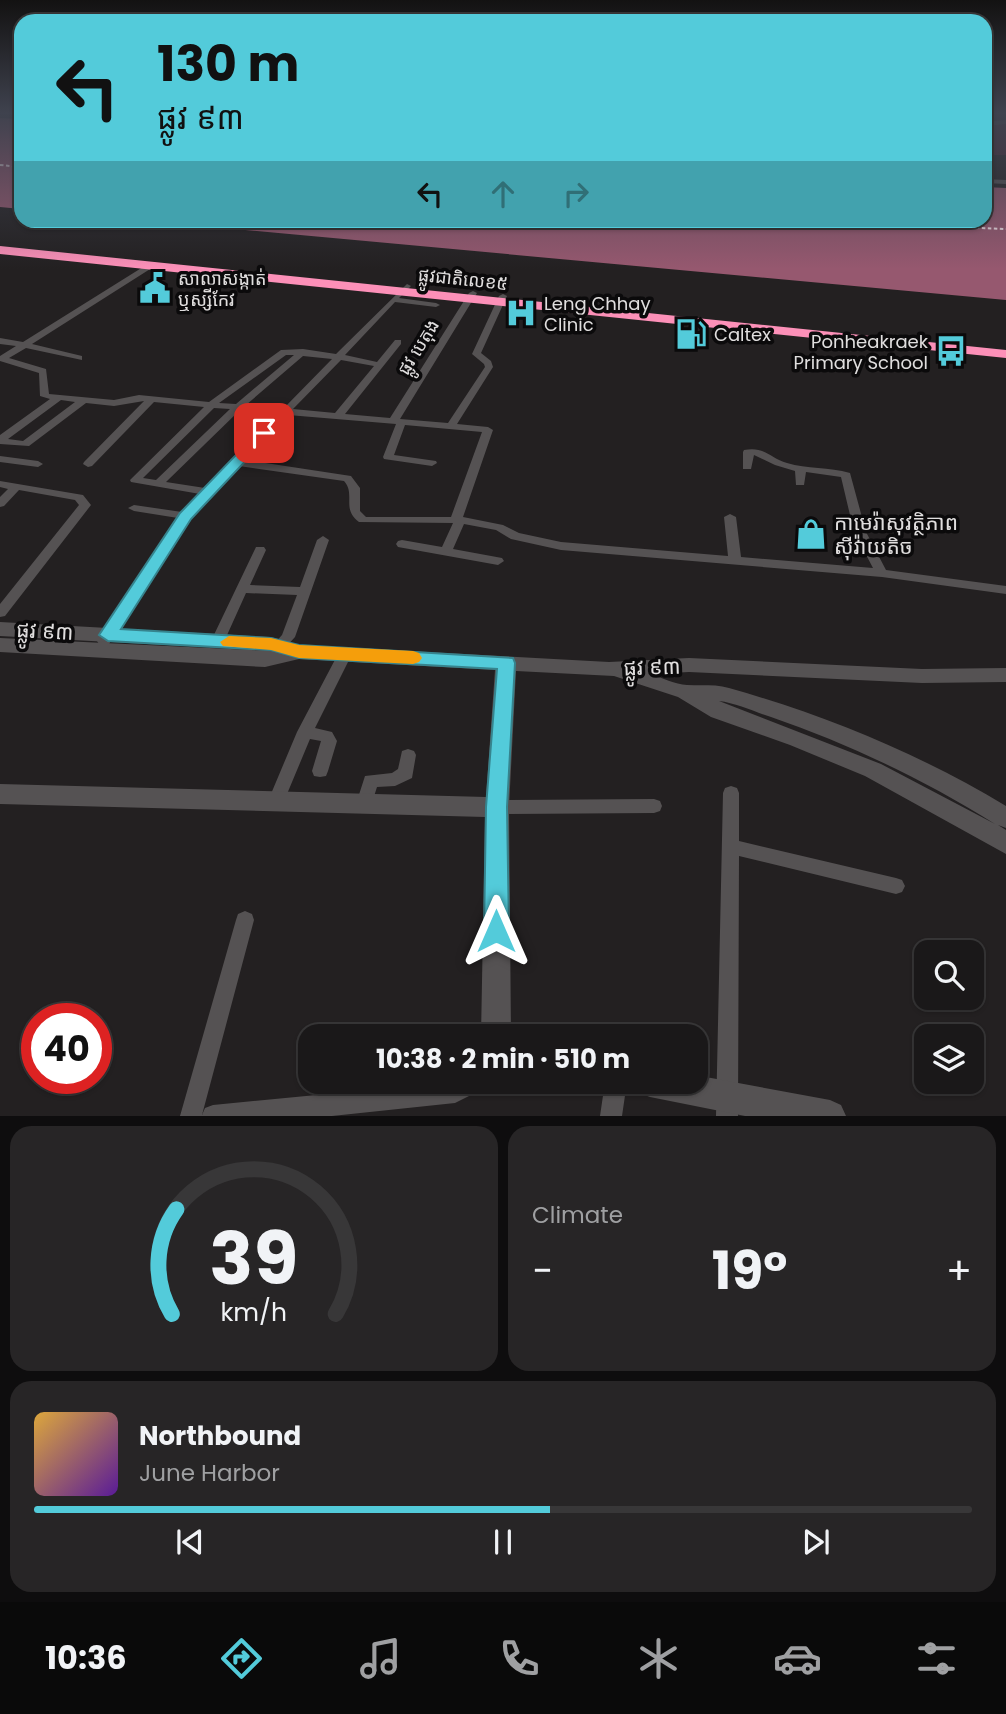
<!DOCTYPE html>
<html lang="en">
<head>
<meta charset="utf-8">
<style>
  :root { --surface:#1a1819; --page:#272526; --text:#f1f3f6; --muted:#9fa0a2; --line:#383738; --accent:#53cbda }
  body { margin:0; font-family:Poppins,"Noto Sans Khmer",sans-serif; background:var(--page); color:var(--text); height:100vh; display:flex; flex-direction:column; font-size:26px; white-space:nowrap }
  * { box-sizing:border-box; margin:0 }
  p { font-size:23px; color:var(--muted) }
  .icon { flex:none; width:38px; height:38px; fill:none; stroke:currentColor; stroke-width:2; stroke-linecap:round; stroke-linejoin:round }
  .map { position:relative; height:1116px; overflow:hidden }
  .details { display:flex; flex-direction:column; gap:10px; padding:10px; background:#0e0d0e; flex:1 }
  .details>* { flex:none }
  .top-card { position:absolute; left:14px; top:14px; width:978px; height:214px; border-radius:21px; box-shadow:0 2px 5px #0004,0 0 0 2px var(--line); background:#53cbda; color:#111; overflow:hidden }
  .buttons { position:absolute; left:914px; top:940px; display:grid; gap:14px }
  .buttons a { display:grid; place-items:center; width:70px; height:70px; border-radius:14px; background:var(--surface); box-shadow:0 2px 5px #0004,0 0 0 2px var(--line); font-size:35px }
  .speed { position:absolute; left:21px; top:1003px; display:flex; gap:14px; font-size:35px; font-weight:700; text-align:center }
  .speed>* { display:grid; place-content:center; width:91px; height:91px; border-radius:50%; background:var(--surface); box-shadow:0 2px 5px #0004,0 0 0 2px var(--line); line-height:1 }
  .speed .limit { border:10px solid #d22; background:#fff; color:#111 }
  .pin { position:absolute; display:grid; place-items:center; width:60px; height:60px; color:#fff; margin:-30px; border-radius:14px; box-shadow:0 4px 10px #0006 }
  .me { position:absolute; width:77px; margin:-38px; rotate:0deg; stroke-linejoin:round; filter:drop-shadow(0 0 5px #0008) }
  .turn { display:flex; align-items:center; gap:24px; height:147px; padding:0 28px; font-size:32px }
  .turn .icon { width:91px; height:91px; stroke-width:2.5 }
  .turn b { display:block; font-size:49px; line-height:60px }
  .lanes { display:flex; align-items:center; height:66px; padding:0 28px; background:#0003; justify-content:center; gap:35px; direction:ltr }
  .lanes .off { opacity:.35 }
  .big { font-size:52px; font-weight:700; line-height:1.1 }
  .details .card { flex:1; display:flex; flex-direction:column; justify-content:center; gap:10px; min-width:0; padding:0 24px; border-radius:21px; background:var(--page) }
  .details .dial { align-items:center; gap:0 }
  .dial svg { height:182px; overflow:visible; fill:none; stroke:var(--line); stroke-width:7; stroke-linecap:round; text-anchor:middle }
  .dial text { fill:var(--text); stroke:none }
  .song { display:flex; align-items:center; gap:21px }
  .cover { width:84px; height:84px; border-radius:10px; background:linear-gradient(135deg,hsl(40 70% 55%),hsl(270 70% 35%)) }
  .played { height:7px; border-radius:4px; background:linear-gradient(90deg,var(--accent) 55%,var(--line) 55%) }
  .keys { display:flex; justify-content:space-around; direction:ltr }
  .heat { display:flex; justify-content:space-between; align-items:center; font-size:38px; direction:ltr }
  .details .tiles { flex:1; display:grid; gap:10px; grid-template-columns:1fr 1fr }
  .card:last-child { grid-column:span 2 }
  .trip { position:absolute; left:298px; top:1024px; width:410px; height:70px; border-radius:21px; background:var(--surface); box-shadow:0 2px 5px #0004,0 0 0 2px var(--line); font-weight:700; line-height:70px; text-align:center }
  .dock { display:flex; height:112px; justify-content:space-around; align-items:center; background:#0a0a0a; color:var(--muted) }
  .dock .icon { width:49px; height:49px }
  .dock .active { color:var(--accent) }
  .dock b { font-size:32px; color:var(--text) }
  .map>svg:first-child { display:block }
</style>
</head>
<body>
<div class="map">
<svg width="1006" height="1116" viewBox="0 0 1006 1116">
  <rect width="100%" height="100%" fill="#232021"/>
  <path fill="#492231" d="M 1006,124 L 1006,155 L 985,155 L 985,125 Z"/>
  <path fill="#96586f" d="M 0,118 L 21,119 L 21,209 L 0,207 Z
    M 985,187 L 1006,188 L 1006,300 L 148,221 L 985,220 Z"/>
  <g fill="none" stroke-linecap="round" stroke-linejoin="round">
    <path stroke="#f2dee4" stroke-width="2" stroke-dasharray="3.5 2.5" stroke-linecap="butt" d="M 0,165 L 21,167
      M 790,220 L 1006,229"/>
    <path fill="#555253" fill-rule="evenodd" d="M 985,179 L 1006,180 L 1006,184 L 985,183 Z
      M 151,262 L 158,264 L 32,344 L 82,356 L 82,360 L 26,348 L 9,358 L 46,369 L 49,394 L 114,400 L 139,395 L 209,402 L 281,350 L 303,349 L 336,354 L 407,284 L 411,286 L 399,298 L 436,303 L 440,305 L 436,307 L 395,302 L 345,355 L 377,362 L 395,340 L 401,340 L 401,344 L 345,414 L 390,418 L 469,293 L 473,291 L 477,293 L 400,419 L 448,423 L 485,367 L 484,364 L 472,354 L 499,296 L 503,294 L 507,296 L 481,353 L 491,361 L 493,367 L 457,424 L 488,427 L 493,430 L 463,517 L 503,525 L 519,533 L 561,542 L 728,556 L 724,517 L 730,514 L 736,517 L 741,557 L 873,568 L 854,532 L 841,477 L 806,472 L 804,485 L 796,485 L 795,471 L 775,465 L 754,455 L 751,469 L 743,469 L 743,452 L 744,450 C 765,446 770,458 787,463 C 807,469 829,467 850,473 L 866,532 L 886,570 L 1006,586 L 1006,594 L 882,577 L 561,550 L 511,539 L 496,530 L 464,524 L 453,549 L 502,558 L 504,561 L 498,565 L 398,547 L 396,544 L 398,541 L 402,540 L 442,547 L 453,523 L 359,522 C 341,509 356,494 344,481 L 239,466 L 189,518 L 109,644 L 99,644 L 97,641 L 99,638 L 178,518 L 134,511 L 128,508 L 134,505 L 182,512 L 200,494 L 131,482 L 130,480 L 204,407 L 154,402 L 92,466 L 88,467 L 83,464 L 84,462 L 144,401 L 114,406 L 86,403 L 29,446 L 0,444 L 0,435 L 50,399 L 40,396 L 39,373 L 0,361 L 0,356 L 16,346 L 0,344 L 0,338 L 23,342 ZM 286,355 L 294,355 L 236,404 L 219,403 ZM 303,356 L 332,359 L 284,408 L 246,405 ZM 341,360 L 374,366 L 335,413 L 293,409 ZM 61,400 L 75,402 L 23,441 L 8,439 ZM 214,408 L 230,409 L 156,480 L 143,478 ZM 240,410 L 278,414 L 205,488 L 166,482 ZM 288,415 L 396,424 L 383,457 L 384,459 L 432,466 L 437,463 L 436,461 L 394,455 L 405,425 L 482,432 L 451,517 L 366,517 L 360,511 L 360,488 L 351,476 L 245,460 Z
      M 0,456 L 38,461 L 43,464 L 38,467 L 0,462 Z
      M 0,481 L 83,495 L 91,505 L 5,616 L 0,617 L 0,604 L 79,505 L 75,500 L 19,490 L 4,506 L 0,507 L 0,497 L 8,489 L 0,487 Z
      M 323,536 L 329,540 L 295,637 L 284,649 L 274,649 L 272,646 L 282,635 L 297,595 L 246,593 L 223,644 L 213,644 L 211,641 L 256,547 L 264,547 L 266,550 L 250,585 L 300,587 L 317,540 Z
      M 345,649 L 350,651 L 352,654 L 315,728 L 332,732 L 337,741 L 328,771 L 326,776 L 320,777 L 314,776 L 312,771 L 321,741 L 310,739 L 282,806 L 276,808 L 270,806 L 268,801 L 297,732 L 338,654 L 340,651 Z
      M 408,749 L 414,751 L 416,755 L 412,778 L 395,786 L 377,787 L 370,809 L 364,811 L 358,809 L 356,804 L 365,776 L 392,773 L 398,769 L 402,751 Z
      M 731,786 L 737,788 L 739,793 L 739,841 L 896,878 L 902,880 L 905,886 L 902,892 L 896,894 L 739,856 L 738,1116 L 716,1116 L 723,793 L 725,788 Z
      M 654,799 L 660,801 L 662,806 L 660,811 L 654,813 L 497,814 L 491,812 L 489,807 L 491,802 L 497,800 Z
      M 245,911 L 252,914 L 254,920 L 202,1115 L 205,1108 L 213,1105 L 452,1082 L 484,1082 L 481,1090 L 455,1103 L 332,1116 L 180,1116 L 236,920 L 238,914 Z
      M 605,1082 L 627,1082 L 622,1116 L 600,1116 Z"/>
    <path fill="#555253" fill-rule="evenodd" d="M 1006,120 L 1006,124 L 985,126 L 985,122 Z
      M 0,622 L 271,637 L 299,645 L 609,662 L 689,658 L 922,669 L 1006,668 L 1006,682 L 922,683 L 689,672 L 651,674 C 662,678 675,684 687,685 C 701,686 716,684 729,688 C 825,715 920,754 1006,806 L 1006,828 L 998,825 L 1006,830 L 1006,854 L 865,776 L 790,745 L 711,717 L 678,697 L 614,676 L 516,671 L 509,807 L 511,1036 L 481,1036 L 485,817 L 0,804 L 0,784 L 486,797 L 495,670 L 299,659 L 265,667 L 0,652 L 0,638 L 272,651 L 0,636 ZM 719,701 C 736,703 755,712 771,717 C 849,744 925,780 995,824 L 881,764 Z
      M 695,1075 L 830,1100 L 841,1105 L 846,1116 L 745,1116 L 650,1097 L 639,1093 L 635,1082 L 695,1082 Z"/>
    <path fill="#fc90b8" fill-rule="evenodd" d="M 0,246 L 1006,350 L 1006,358 L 0,254 Z"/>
  </g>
  <linearGradient id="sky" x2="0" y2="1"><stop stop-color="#131212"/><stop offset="0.42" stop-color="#3f424e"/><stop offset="1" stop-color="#3f424e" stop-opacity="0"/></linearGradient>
  <rect width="1006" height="269" fill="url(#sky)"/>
  <path fill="#53cbda" stroke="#36848e" stroke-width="2" d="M 264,429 L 271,433 L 269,436 L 191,519 L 121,629 L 271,638 L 299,645 L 513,658 L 515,663 L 507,807 L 509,931 L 505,939 L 496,943 L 488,939 L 484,931 L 486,807 L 497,669 L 299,658 L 271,650 L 108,641 L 99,635 L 180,513 L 260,430 Z"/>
  <path fill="#f59e0b" d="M 229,636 L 271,638 L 299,645 L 413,651 L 419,653 L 422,658 L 419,662 L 413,664 L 299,658 L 271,650 L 223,646 L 220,642 Z"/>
  <defs>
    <symbol id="civic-bare" viewBox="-9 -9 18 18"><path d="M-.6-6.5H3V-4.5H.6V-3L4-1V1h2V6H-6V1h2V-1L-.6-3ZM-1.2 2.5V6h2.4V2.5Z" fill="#53cbda" stroke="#0b0a0b" stroke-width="2.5" paint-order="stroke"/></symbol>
    <symbol id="hospital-bare" viewBox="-9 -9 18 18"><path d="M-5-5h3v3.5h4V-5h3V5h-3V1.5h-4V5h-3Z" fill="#53cbda" stroke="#0b0a0b" stroke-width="2.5" paint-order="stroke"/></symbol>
    <symbol id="fuel-bare" viewBox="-9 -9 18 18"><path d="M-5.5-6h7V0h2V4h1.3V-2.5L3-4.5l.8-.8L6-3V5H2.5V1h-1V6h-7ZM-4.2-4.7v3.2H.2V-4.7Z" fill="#53cbda" stroke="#0b0a0b" stroke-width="2.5" paint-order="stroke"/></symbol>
    <symbol id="bus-bare" viewBox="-9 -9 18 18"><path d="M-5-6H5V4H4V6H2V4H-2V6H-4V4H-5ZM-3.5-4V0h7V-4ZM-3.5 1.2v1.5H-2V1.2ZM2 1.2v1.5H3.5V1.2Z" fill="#53cbda" stroke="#0b0a0b" stroke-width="2.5" paint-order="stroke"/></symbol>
    <symbol id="shop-bare" viewBox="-9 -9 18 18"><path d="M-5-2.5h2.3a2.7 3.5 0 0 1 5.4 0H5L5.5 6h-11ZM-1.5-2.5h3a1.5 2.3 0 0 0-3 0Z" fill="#53cbda" stroke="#0b0a0b" stroke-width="2.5" paint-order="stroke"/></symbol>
  </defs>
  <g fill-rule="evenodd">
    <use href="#civic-bare" x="133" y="266" width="44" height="44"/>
    <use href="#hospital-bare" x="499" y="291" width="44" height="44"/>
    <use href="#fuel-bare" x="669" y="312" width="44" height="44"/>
    <use href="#bus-bare" x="929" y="329" width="44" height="44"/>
    <use href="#shop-bare" x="789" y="512" width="44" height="44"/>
  </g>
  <g text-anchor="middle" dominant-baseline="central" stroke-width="7" stroke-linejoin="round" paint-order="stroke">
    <g font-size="18" fill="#e0dede" stroke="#0b0a0b" text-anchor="start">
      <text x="178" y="278">សាលាសង្កាត់<tspan x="178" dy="21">ឬស្សីកែវ</tspan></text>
      <text x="544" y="303">Leng Chhay<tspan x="544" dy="21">Clinic</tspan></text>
      <text x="714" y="334">Caltex</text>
      <text x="928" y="341" text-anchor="end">Ponheakraek<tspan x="928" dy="21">Primary School</tspan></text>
    </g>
    <g font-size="18" fill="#e0dede" stroke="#0b0a0b">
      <text transform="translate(463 279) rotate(6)">ផ្លូវជាតិលេខ៥</text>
      <text transform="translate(418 347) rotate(-58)">ផ្លូវ បេតុង</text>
    </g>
    <g font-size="21" fill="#e0dede" stroke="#0b0a0b" text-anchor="start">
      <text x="834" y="522">កាមេរ៉ាសុវត្ថិភាព<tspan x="834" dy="24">ស៊ីវ៉ាយតិច</tspan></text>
    </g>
    <g font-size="21" fill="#e0dede" stroke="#0b0a0b">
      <text transform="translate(45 631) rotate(3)">ផ្លូវ ៩៣</text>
      <text transform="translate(652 667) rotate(-2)">ផ្លូវ ៩៣</text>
    </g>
  </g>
</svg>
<div class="buttons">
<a><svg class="icon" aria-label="search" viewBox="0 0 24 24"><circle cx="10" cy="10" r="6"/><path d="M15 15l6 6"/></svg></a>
<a><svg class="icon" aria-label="layers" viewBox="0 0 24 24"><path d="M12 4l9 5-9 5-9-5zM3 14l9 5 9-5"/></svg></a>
</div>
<div class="speed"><div class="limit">40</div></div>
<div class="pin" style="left:264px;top:433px;background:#d93025"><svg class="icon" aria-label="arrive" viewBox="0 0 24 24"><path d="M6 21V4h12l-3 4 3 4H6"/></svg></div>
<svg class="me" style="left:496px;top:931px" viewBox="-20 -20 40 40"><path d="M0-17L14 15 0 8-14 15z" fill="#53cbda" stroke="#fff" stroke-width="4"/></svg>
<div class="trip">10:38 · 2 min · 510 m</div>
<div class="top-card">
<div class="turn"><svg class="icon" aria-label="left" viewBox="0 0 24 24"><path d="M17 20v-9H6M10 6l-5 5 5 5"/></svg><div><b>130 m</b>ផ្លូវ ៩៣</div></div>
<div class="lanes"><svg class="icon" aria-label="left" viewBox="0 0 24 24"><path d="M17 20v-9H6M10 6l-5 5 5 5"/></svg><svg class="icon off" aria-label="ahead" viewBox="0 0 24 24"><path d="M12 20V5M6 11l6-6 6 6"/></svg><svg class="icon off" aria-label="right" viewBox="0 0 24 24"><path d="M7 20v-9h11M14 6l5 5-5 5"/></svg></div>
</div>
</div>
<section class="details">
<div class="tiles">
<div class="card dial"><svg viewBox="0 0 100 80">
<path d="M14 69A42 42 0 1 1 86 69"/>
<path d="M14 69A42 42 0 0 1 16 23" stroke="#53cbda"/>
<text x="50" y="56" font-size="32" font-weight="700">39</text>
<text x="50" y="72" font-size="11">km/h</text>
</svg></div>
<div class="card"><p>Climate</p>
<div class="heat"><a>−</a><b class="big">19°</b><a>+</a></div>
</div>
<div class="card">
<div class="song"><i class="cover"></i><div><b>Northbound</b><p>June Harbor</p></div></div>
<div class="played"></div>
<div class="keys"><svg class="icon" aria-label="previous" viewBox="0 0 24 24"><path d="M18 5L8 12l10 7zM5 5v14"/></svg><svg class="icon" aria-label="pause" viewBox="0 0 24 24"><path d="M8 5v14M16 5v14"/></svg><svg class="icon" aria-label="next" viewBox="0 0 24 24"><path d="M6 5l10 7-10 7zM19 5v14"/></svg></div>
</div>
</div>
</section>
<nav class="dock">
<b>10:36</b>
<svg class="icon active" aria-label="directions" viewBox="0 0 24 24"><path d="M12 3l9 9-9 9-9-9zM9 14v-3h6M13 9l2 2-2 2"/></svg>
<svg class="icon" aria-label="music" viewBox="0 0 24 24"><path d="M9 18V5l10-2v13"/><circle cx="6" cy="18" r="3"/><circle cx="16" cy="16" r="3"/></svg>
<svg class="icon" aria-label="phone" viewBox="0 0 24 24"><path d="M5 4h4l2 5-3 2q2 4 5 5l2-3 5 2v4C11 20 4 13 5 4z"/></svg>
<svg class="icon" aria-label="climate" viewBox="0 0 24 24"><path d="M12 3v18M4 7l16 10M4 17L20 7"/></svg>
<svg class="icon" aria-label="car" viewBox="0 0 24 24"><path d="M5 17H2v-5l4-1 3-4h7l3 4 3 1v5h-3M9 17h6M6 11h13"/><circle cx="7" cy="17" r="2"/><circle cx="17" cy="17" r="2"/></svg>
<svg class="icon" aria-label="filters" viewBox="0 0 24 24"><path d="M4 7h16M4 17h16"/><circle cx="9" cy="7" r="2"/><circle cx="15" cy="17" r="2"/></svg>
</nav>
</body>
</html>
